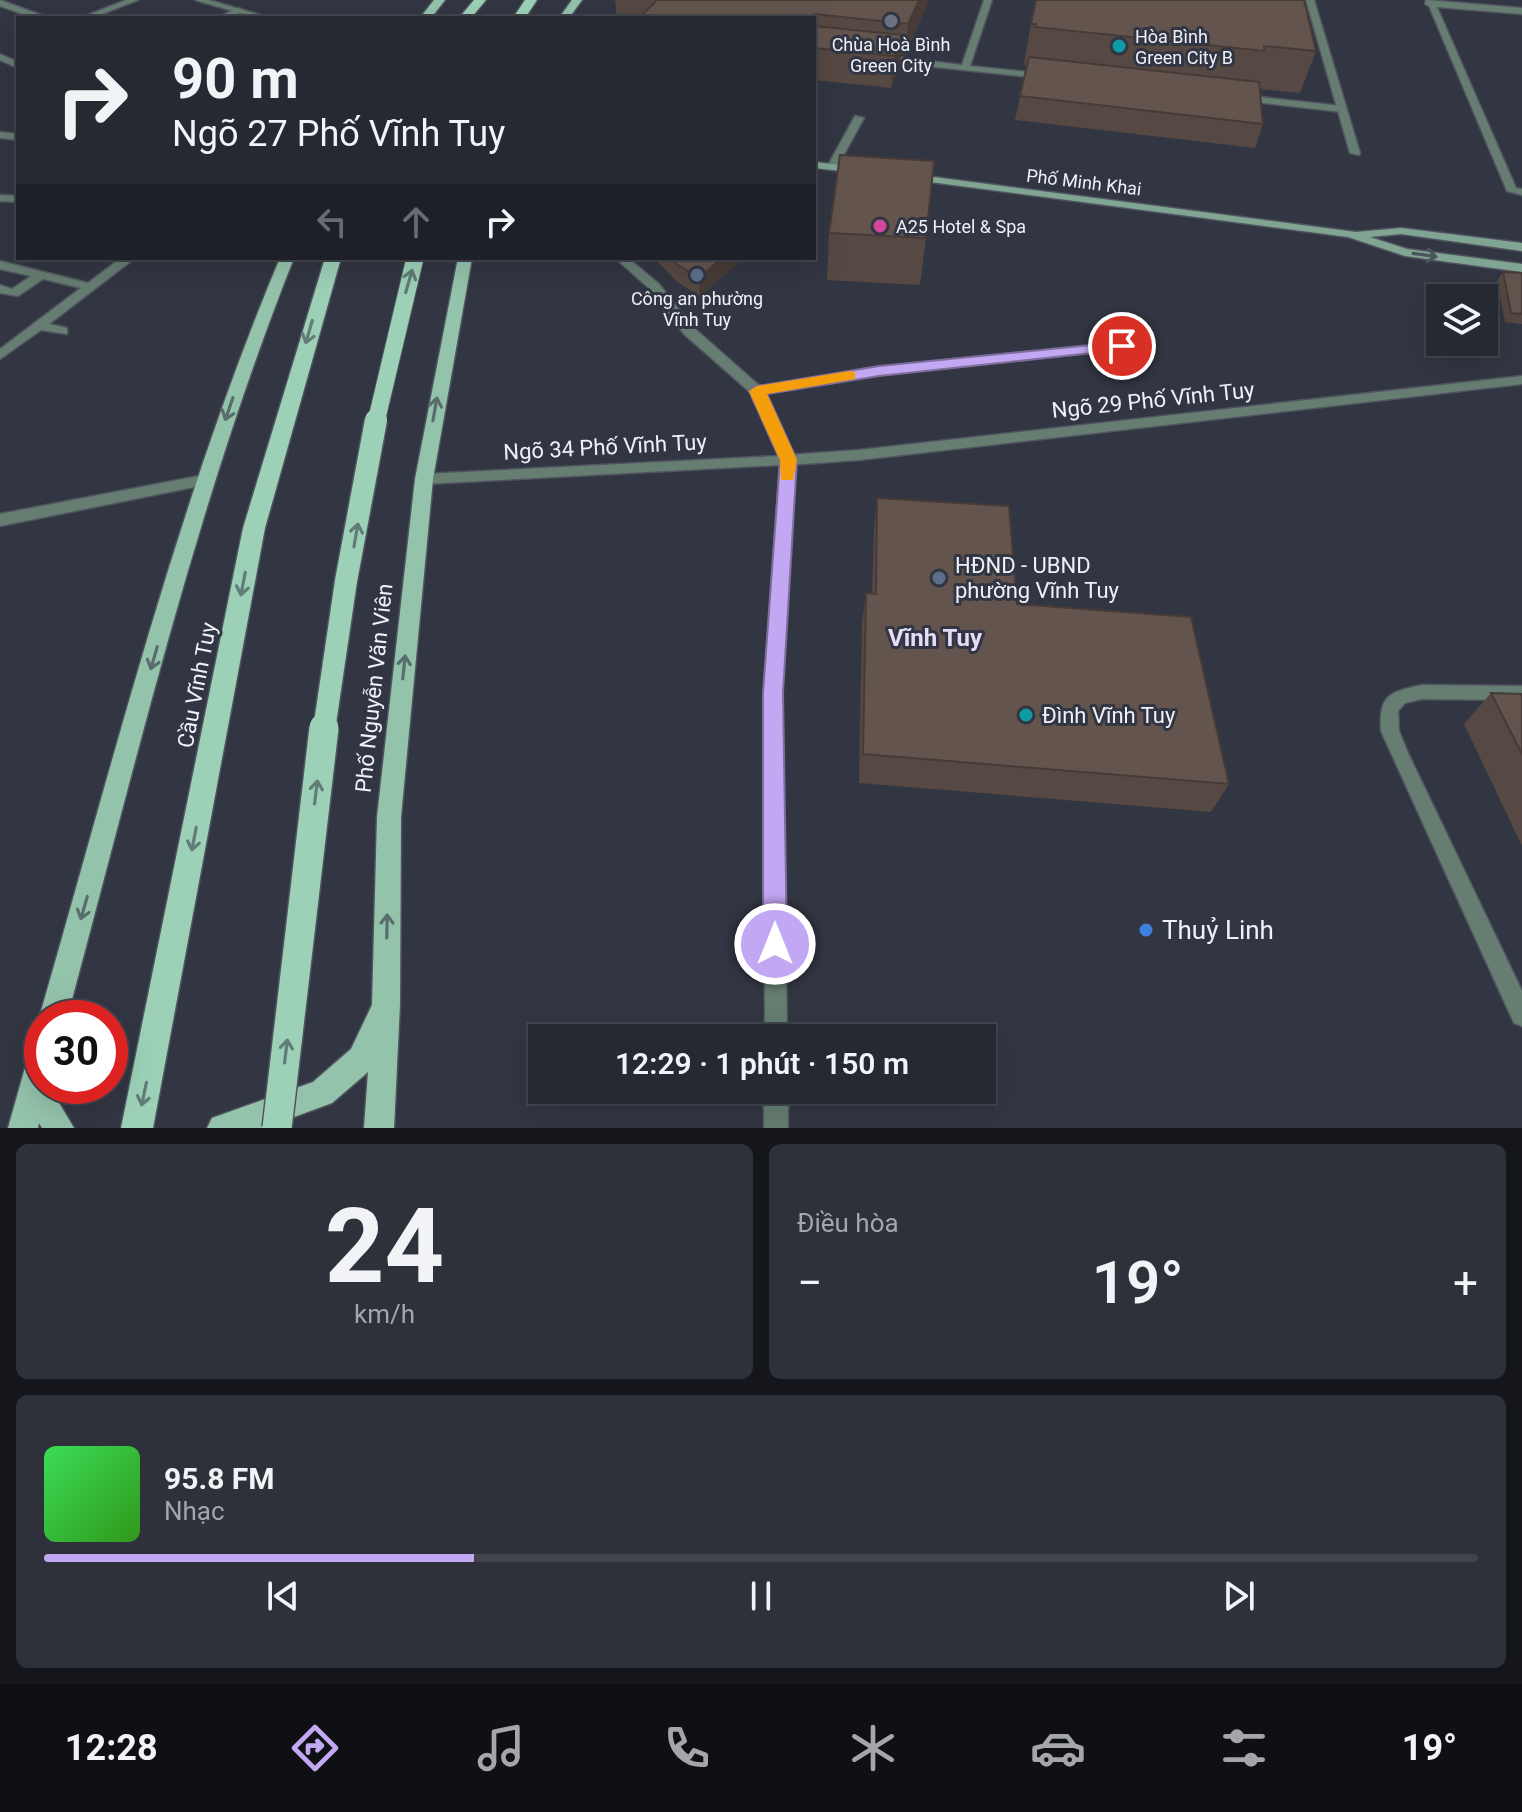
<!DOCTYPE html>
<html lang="vi">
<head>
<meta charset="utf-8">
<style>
  :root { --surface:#262832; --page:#2e303a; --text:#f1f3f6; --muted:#a4a6ac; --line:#42444d; --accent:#c2a7f2 }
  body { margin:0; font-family:Roboto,sans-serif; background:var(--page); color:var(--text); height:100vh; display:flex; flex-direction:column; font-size:30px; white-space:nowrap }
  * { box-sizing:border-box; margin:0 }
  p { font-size:26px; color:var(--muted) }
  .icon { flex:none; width:44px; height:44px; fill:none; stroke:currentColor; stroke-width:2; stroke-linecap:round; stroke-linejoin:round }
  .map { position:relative; height:1128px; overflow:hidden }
  .drawer { display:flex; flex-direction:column; gap:16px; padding:16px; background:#15161c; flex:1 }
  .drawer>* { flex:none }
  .guide { position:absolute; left:16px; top:16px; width:800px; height:244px; border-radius:0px; box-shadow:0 8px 32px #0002,0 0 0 2px var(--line); background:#262832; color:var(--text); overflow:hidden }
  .tools { position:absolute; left:1426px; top:284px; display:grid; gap:16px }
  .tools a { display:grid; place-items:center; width:72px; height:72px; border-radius:0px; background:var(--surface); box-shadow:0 8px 32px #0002,0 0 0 2px var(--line); font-size:40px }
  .speed { position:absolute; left:24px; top:1000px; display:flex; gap:16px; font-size:40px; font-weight:700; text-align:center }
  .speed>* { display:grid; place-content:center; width:104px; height:104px; border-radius:50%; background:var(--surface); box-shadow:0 8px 32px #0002,0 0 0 2px var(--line); line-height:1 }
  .speed .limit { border:12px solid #d22; background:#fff; color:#111 }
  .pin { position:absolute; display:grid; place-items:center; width:68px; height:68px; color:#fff; margin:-34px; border:4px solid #fff; border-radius:50%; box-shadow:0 2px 8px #0007 }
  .me { position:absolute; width:88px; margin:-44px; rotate:0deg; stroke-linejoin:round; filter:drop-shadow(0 0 6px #0008) }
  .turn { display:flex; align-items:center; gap:28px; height:168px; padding:0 24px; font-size:36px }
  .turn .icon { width:104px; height:104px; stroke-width:2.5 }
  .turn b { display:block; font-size:56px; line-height:68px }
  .lanes { display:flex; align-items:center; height:76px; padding:0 24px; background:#0003; justify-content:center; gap:40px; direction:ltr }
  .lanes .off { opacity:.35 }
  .big { font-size:60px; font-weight:600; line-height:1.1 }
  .drawer .tile { flex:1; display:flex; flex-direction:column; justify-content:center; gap:12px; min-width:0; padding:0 28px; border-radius:12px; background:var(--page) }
  .drawer .dial { align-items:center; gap:0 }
  .dial b { font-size:104px; line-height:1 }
  .song { display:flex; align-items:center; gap:24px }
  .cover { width:96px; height:96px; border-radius:12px; background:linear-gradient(135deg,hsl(130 70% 55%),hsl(110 70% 35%)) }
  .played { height:8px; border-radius:4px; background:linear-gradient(90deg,var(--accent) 30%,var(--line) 30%) }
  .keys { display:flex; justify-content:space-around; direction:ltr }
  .heat { display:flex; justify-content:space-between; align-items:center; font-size:44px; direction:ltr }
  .drawer .tiles { flex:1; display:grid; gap:16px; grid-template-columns:1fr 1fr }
  .tile:last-child { grid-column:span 2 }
  .trip { position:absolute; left:528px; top:1024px; width:468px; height:80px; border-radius:0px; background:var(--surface); box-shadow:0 8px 32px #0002,0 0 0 2px var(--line); font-weight:600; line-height:80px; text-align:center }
  .dock { display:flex; height:128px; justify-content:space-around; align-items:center; background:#0f1014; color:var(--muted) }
  .dock .icon { width:56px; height:56px }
  .dock .selected { color:var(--accent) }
  .dock b { font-size:36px; color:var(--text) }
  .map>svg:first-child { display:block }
</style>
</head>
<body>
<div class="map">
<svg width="1522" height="1128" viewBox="0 0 1522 1128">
  <rect width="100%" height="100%" fill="#323642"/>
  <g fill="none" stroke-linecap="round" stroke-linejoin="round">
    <defs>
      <path id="service" d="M 0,0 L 44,16 L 45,18 L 33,18 L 0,6 Z
        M 126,0 L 138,0 L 92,18 L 80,18 Z
        M 1306,0 L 1314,0 L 1360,153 L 1359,155 L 1350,153 Z
        M 1426,0 L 1522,8 L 1522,14 L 1437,7 L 1516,188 L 1522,189 L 1522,195 L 1507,191 L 1429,6 L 1425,4 Z
        M 238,8 L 241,9 L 241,13 L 228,18 L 216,18 Z
        M 0,54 L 18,62 L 18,68 L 0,60 Z
        M 855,116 L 864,118 L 836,169 L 828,169 L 827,167 Z
        M 0,132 L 18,134 L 18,140 L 0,138 Z
        M 0,195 L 18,196 L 18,202 L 0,201 Z
        M 121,258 L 135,258 L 49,324 L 67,328 L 67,334 L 41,330 L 0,359 L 0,349 L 81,288 L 43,279 L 18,296 L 0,293 L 0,285 L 12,289 L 31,276 L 0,269 L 0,261 L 88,283 Z
        M 1122,342 L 1127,343 L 1127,349 L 879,375 L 757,395 L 750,391 L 757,387 L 879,367 Z
        M 1522,376 L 1522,384 L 859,460 L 788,465 L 781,460 L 788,455 L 859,450 Z
        M 1422,685 L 1522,686 L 1522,700 L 1422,699 L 1405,703 L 1398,711 L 1399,731 L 1408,753 L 1522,991 L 1522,1026 L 1514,1023 L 1381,731 C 1379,695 1389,692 1422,685 Z"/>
      <path id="minor" d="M 195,0 L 209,0 L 271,18 L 257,18 Z
        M 984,0 L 992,0 L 970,66 L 1046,74 L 1049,75 L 1049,79 L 879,61 L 874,58 L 879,55 L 962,65 Z
        M 1241,95 L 1342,106 L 1347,109 L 1342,112 L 1238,100 L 1238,96 Z
        M 615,258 L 628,258 L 659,284 L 694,328 L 762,388 L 795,460 L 782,693 L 787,1038 L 765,1038 L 764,693 L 780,465 L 424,484 L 417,479 L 424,474 L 779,456 L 751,393 L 684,334 L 651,290 Z
        M 764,1090 L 788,1090 L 788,1128 L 764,1128 Z"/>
      <path id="tertiary" d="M 204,475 L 211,480 L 209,484 L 0,526 L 0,514 Z"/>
      <path id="secondary" d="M 814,162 L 860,167 L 865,170 L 860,173 L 814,168 Z
        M 911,174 L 1356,232 L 1401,228 L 1522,243 L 1522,251 L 1401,234 L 1370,237 L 1407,249 L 1522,264 L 1522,272 L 1405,256 L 1348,237 L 907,179 L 907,175 Z"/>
      <path id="primary" d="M 434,0 L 445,0 L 431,18 L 420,18 Z
        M 572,0 L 582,0 L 569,18 L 559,18 Z
        M 280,258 L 294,258 C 196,504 136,763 67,1018 L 42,1018 L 42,1025 L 39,1018 C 113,763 177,503 280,258 Z
        M 458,258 L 472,258 L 433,479 L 401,817 L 400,1004 L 394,1128 L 364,1128 L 368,1072 L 332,1103 L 264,1128 L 207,1128 L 212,1118 L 313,1082 L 351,1049 L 372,1005 L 377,817 L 415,479 Z
        M 42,1043 L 42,1086 L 49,1086 L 74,1128 L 42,1128 L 39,1123 L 38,1128 L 8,1128 L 28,1057 L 32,1047 Z"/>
      <path id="trunk" d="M 474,0 L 486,0 L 471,18 L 459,18 Z
        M 525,0 L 537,0 L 525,18 L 513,18 Z
        M 325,258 L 341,258 L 265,528 L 153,1128 L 121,1128 L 243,528 Z"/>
    </defs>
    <use href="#service" stroke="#50545f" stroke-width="3"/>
    <use href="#minor" stroke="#50545f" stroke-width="3"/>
    <use href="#tertiary" stroke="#50545f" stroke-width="3"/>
    <use href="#secondary" stroke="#50545f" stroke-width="3"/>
    <use href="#primary" stroke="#50545f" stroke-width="3"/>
    <use href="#trunk" stroke="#50545f" stroke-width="3"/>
    <use href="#service" fill="#667d72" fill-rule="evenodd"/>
    <use href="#minor" fill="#667d72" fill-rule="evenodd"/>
    <use href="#tertiary" fill="#667d72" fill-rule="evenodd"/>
    <use href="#secondary" fill="#80a593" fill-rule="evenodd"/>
    <use href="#primary" fill="#94c3ac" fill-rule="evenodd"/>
    <use href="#trunk" fill="#9cd1b8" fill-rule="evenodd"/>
    <defs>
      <path id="trunk-bridge-far2" d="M 376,422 L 415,258"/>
      <path id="trunk-bridge-far1" d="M 324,730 L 346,581 L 376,420"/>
      <path id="trunk-bridge" d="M 277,1128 L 324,728"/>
    </defs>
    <use href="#trunk-bridge-far2" stroke="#50545f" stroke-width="19" stroke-linecap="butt"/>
    <use href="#trunk-bridge-far1" stroke="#50545f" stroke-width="25" stroke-linecap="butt"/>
    <use href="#trunk-bridge" stroke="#50545f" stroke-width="32" stroke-linecap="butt"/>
    <use href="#trunk-bridge-far2" stroke="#9cd1b8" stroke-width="17"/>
    <use href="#trunk-bridge-far1" stroke="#9cd1b8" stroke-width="22"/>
    <use href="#trunk-bridge" stroke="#9cd1b8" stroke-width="29"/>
  </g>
  <path fill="#564843" d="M 615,0 L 929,0 L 905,55 L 901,54 L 900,66 L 891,88 L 814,80 L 814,18 L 617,18 Z
    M 1031,24 L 1316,51 L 1300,93 L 1260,89 L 1263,124 L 1255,148 L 1015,120 L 1027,65 L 1024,65 Z
    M 829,233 L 926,238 L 920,285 L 827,280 Z
    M 656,258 L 739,258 L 739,262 L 700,296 L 677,282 L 656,260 Z
    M 1503,272 L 1522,273 L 1522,324 L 1505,322 L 1497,281 Z
    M 877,498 L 1017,604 L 1229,784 L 1211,812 L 859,783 L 862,624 L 866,593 L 872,594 L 874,529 Z
    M 1491,693 L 1522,694 L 1522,846 L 1464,724 Z"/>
  <path fill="#463b37" d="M 919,0 L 929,0 L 905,55 L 908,24 Z
    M 903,35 L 900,66 L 891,88 L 894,56 Z
    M 722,258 L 739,258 L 739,262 L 700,296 L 699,278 Z"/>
  <path fill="#64544e" stroke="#463b37" stroke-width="2" d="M 657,0 L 919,0 L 908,24 L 815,14 L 812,18 L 639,18 Z
    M 1036,0 L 1304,0 L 1316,51 L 1264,46 L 1264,51 L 1035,27 L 1036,24 L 1031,24 Z
    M 814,23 L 815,26 L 903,35 L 894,56 L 814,48 Z
    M 1029,57 L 1259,82 L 1263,124 L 1020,96 Z
    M 840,155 L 934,161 L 926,238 L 829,233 Z
    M 670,258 L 722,258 L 699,278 L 676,264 Z
    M 1503,272 L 1522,273 L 1522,314 L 1511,313 Z
    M 877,498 L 1009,506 L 1017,604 L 1191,617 L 1229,784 L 863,754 L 866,593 L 876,594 Z
    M 1491,693 L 1522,694 L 1522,754 Z"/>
  <defs><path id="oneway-shaft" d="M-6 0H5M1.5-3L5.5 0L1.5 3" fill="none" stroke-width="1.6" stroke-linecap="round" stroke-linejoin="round" transform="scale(2)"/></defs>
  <use stroke="#49575a" href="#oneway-shaft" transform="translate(1425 255) rotate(8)"/>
  <g stroke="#627c77">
    <use href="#oneway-shaft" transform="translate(409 281) rotate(-74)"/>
    <use href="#oneway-shaft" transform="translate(309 332) rotate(106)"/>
    <use href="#oneway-shaft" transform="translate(356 535) rotate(-80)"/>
    <use href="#oneway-shaft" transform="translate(243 584) rotate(101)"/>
    <use href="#oneway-shaft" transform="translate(316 792) rotate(-83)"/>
    <use href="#oneway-shaft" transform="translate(194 839) rotate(101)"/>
    <use href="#oneway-shaft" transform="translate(286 1051) rotate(-83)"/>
    <use href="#oneway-shaft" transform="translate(144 1094) rotate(102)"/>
  </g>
  <g stroke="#596e6c">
    <use href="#oneway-shaft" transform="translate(229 409) rotate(109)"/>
    <use href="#oneway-shaft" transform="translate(435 409) rotate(-80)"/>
    <use href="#oneway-shaft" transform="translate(154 658) rotate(106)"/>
    <use href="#oneway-shaft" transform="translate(404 667) rotate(-84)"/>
    <use href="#oneway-shaft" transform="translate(84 908) rotate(106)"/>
    <use href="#oneway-shaft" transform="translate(387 926) rotate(-89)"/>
  </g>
  <path fill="#c2a7f2" stroke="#7e6d9d" stroke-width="2" d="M 1122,342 L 1128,343 L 1128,349 L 879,376 L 767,394 L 797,460 L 783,693 L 787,944 L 784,952 L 775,956 L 766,952 L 763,944 L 763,693 L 780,460 L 749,391 L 757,386 L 879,366 Z"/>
  <path fill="#f59e0b" d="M 850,371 L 855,372 L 855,379 L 767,394 L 797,460 L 793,480 L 781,480 L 780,460 L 749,391 L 757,386 Z"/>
  <circle fill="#6b7280" stroke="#323642" stroke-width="3" cx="891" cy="21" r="8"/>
  <g fill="#0f9aa8" stroke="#323642" stroke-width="3">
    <circle cx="1119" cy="46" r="8"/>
    <circle cx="1026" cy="715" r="8"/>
  </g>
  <circle fill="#d1479c" stroke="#323642" stroke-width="3" cx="880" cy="226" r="8"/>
  <g fill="#5c6f8a" stroke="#323642" stroke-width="3">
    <circle cx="697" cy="275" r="8"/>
    <circle cx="939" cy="578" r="8"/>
  </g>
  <circle fill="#3f7fe0" stroke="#323642" stroke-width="3" cx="1146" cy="930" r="8"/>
  <g text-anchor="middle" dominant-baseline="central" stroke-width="6" stroke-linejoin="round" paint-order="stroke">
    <g font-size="18" fill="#eff1fa" stroke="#323642" text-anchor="start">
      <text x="1135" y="36">Hòa Bình<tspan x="1135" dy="21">Green City B</tspan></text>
      <text x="891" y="44" text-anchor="middle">Chùa Hoà Bình<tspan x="891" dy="21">Green City</tspan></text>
      <text x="896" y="226">A25 Hotel &amp; Spa</text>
      <text x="697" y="298" text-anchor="middle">Công an phường<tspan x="697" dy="21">Vĩnh Tuy</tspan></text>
    </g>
    <g font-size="18" fill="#eff1fa" stroke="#323642">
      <text transform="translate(1084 182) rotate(7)">Phố Minh Khai</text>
    </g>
    <g font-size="22" fill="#eff1fa" stroke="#323642">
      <text transform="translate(1153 400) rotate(-6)">Ngõ 29 Phố Vĩnh Tuy</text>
      <text transform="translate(605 447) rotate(-3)">Ngõ 34 Phố Vĩnh Tuy</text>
      <text transform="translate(197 685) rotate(-79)">Cầu Vĩnh Tuy</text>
      <text transform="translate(374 688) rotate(-84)">Phố Nguyễn Văn Viên</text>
    </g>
    <g font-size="22" fill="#eff1fa" stroke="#323642" text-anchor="start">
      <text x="955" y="565">HĐND - UBND<tspan x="955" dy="25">phường Vĩnh Tuy</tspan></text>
      <text x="1042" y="715">Đình Vĩnh Tuy</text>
    </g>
    <g font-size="24" font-weight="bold" fill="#e6dcf9" stroke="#323642">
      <text x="935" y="638">Vĩnh Tuy</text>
    </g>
    <g font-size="26" fill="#eff1fa" stroke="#323642" text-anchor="start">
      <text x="1162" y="930">Thuỷ Linh</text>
    </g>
  </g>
</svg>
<div class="tools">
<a><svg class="icon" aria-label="layers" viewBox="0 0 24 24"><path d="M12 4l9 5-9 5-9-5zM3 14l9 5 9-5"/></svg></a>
</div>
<div class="speed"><div class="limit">30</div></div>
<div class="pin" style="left:1122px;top:346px;background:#d93025"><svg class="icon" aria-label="arrive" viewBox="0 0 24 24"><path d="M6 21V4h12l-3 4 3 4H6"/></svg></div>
<svg class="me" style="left:775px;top:944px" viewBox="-20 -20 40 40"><circle r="17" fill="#c2a7f2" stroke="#fff" stroke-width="3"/><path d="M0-11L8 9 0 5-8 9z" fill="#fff"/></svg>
<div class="trip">12:29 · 1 phút · 150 m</div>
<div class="guide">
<div class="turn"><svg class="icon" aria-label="right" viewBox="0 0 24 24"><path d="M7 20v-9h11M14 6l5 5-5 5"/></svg><div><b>90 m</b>Ngõ 27 Phố Vĩnh Tuy</div></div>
<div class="lanes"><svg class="icon off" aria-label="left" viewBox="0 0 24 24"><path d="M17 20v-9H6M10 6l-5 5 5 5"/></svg><svg class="icon off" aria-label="ahead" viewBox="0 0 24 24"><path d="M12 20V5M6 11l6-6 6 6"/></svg><svg class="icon" aria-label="right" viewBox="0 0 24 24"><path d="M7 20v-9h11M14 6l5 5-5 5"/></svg></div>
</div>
</div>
<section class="drawer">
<div class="tiles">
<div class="tile dial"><b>24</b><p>km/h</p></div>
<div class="tile"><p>Điều hòa</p>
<div class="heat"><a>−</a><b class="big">19°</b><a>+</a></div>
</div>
<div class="tile">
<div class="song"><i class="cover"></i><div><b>95.8 FM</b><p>Nhạc</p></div></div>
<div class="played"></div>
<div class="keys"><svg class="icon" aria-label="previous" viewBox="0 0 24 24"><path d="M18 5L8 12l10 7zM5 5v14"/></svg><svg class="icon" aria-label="pause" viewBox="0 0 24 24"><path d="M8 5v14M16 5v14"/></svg><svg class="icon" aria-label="next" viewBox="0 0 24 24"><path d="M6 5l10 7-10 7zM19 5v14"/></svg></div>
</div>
</div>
</section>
<nav class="dock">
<b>12:28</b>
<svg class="icon selected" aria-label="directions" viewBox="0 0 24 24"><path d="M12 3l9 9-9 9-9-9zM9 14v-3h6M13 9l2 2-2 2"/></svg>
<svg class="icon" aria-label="music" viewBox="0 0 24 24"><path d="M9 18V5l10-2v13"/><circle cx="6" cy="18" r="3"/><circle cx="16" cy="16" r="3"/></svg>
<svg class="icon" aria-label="phone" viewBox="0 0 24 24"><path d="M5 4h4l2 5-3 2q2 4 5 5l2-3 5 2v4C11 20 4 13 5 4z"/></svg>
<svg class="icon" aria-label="climate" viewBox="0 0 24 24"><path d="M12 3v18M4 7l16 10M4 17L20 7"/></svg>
<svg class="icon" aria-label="car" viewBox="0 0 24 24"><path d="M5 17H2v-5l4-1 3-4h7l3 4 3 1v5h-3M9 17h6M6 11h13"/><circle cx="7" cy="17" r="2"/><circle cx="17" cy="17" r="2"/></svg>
<svg class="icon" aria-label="filters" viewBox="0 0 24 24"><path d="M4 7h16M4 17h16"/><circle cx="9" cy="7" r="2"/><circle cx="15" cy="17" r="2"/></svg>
<b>19°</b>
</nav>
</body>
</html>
